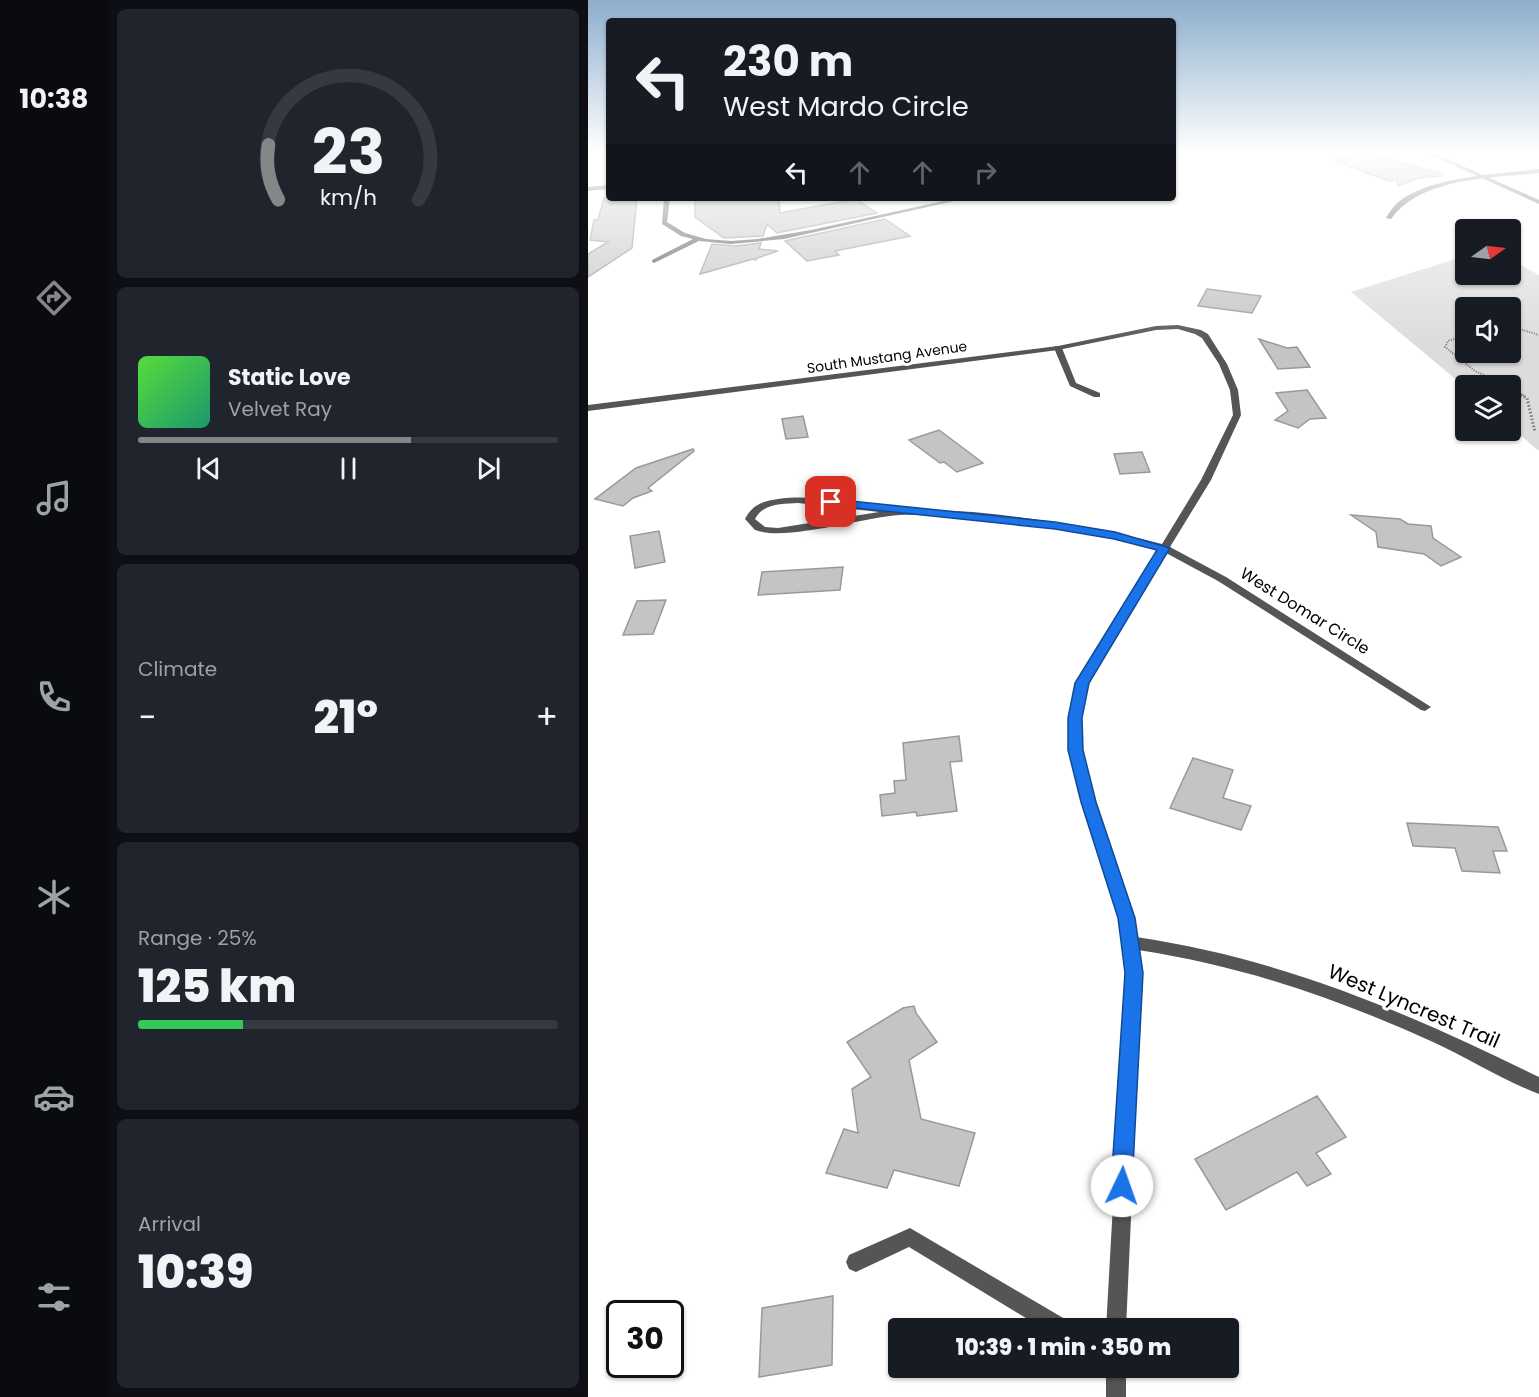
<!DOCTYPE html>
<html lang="en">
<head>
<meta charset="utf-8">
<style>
  :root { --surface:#171b24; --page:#20242c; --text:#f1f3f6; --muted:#9ea1a6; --line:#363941; --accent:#858687 }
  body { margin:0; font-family:Poppins,sans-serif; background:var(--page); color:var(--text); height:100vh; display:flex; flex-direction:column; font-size:22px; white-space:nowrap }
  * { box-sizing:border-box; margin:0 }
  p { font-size:20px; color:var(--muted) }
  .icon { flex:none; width:33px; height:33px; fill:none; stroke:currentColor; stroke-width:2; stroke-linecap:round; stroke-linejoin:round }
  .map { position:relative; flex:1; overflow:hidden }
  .details { display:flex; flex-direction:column; gap:9px; padding:9px; background:#0d0f14; width:480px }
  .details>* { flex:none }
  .top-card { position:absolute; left:18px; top:18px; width:570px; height:183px; border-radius:6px; box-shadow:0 2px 4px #0004; background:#171b24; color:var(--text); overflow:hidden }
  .needle { width:39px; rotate:76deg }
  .buttons { position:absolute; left:867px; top:219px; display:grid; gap:12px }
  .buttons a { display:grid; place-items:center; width:66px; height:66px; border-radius:6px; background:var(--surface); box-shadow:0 2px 4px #0004; font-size:30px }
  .speed { position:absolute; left:18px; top:1300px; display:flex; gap:12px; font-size:30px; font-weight:700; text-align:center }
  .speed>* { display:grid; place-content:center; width:78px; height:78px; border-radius:50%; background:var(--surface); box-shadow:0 2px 4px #0004; line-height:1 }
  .speed .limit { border:3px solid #111; border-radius:9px; background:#fff; color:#111 }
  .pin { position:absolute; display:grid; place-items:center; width:51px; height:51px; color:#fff; margin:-26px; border-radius:12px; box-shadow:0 3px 9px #0006 }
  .me { position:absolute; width:66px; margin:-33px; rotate:3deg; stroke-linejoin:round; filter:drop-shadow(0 0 4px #0008) }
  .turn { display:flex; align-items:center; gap:21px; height:126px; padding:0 18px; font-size:27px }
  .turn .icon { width:78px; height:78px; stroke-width:2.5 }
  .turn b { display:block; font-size:42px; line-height:51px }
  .lanes { display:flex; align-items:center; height:57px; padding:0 18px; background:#0003; justify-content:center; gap:30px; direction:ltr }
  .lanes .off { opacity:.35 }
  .big { font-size:45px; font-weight:800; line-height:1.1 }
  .details .widget { flex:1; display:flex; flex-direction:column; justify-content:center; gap:9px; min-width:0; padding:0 21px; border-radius:9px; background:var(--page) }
  .details .dial { align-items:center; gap:0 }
  .dial svg { height:156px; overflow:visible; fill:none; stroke:var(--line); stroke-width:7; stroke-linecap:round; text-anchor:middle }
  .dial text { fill:var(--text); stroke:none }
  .song { display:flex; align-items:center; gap:18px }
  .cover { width:72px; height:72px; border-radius:9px; background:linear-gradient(135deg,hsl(110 70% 55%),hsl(160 70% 35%)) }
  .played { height:6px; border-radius:3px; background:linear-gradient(90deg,var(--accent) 65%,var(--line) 65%) }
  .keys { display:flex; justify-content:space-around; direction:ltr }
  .heat { display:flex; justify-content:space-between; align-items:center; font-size:33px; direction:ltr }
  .charge { height:9px; border-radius:4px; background:linear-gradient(90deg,#34c759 25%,var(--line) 0) }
  .trip { position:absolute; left:300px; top:1318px; width:351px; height:60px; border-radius:6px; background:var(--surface); box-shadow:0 2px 4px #0004; font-weight:800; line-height:60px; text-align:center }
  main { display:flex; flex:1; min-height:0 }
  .tab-bar { display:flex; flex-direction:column; width:108px; justify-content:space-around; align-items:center; background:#090b0e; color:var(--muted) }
  .tab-bar .icon { width:42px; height:42px }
  .tab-bar .on { color:var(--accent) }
  .tab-bar b { font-size:27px; color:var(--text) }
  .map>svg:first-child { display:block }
</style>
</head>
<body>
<main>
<nav class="tab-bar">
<b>10:38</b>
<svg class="icon on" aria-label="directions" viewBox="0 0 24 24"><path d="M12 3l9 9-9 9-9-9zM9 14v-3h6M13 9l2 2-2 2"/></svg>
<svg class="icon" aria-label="music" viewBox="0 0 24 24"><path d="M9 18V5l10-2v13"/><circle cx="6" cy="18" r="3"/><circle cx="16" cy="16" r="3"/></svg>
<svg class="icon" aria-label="phone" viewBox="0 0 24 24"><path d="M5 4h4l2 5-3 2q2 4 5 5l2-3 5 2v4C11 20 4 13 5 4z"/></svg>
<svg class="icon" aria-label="climate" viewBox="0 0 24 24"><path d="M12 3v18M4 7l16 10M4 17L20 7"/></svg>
<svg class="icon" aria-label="car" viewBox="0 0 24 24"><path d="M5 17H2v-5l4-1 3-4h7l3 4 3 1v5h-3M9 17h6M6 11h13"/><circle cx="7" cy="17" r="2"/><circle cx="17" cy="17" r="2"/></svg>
<svg class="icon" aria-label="filters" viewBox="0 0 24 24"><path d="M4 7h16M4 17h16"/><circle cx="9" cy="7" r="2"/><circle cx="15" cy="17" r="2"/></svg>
</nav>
<section class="details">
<div class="widget dial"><svg viewBox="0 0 100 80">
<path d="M14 69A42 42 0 1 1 86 69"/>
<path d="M14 69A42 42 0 0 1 9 41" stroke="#858687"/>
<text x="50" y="56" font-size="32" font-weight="700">23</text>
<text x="50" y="72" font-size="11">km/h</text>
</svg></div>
<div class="widget">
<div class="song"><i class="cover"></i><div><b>Static Love</b><p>Velvet Ray</p></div></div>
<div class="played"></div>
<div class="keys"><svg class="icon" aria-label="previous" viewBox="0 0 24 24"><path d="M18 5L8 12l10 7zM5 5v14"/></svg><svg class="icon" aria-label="pause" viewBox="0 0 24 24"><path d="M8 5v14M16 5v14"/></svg><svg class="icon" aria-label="next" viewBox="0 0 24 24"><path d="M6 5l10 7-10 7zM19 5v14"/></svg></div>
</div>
<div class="widget"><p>Climate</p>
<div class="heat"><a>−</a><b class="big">21°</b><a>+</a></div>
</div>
<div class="widget"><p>Range · 25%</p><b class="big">125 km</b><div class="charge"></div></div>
<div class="widget"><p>Arrival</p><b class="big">10:39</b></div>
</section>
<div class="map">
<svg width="951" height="1397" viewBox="0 0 951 1397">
  <rect width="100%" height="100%" fill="#fff"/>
  <path fill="#dcdcdc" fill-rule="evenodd" d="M 877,256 L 878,274 L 922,274 L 923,260 L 951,275 L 951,451 L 923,427 L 922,386 L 877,387 L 763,292 ZM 878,308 L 922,308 L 922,352 L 878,352 Z"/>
  <path fill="#c4c4c4" stroke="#999" stroke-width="1.5" d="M 773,152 L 855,174 L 854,176 L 831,178 L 810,186 L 809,180 L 801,181 L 744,160 Z
    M 16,198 L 49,198 L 44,248 L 0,277 L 0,254 L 20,242 L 2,240 L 6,220 L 10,220 Z
    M 107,198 L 191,198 L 192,213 L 268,199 L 289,213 L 189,233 L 179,224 L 175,236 L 136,238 L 107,217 Z
    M 297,219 L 322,236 L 247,251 L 251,255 L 219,261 L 197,241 Z
    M 173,243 L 171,249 L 190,251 L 169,258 L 168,260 L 165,259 L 112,274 L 124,244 L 148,246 Z
    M 619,289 L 673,296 L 664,313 L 610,306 Z
    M 671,339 L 699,348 L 709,347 L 722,367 L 690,369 Z
    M 719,390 L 738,418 L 722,419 L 710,428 L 687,420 L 700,411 L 688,393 Z
    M 215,416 L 220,437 L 198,439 L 194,419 Z
    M 351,430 L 395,463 L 369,472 L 356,462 L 352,463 L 321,440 Z
    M 105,449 L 106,451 L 60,488 L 64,491 L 45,498 L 35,506 L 7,499 L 48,468 Z
    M 554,452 L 562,472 L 532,474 L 526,454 Z
    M 763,515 L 812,519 L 820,524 L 843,526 L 845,538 L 873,557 L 853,566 L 836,554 L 790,547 L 788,532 Z
    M 71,531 L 77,562 L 47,568 L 42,536 Z
    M 255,567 L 252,590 L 170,595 L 174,572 Z
    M 78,600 L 65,634 L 35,635 L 49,601 Z
    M 371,736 L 374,761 L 362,762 L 369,811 L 329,816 L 328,812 L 294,816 L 292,795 L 307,793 L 306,781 L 318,780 L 315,743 Z
    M 605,758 L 645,770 L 635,798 L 663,806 L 653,830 L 582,808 Z
    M 819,823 L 910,827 L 919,851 L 905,851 L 912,873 L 874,871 L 867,848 L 825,846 Z
    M 326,1006 L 328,1013 L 349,1042 L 321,1060 L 333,1119 L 387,1133 L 371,1186 L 306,1170 L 299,1188 L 238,1173 L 256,1129 L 270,1133 L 264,1089 L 283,1077 L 259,1042 L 315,1008 Z
    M 729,1096 L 758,1137 L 728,1153 L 743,1174 L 719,1186 L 709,1172 L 638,1210 L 607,1159 Z
    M 245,1296 L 244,1365 L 171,1377 L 174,1308 Z"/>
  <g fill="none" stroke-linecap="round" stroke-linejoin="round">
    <path stroke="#777" stroke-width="2" stroke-dasharray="1 1.5" stroke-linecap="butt" d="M 922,326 L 951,335
      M 878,335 L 860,341 L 857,347 L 887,371 L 919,386
      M 922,388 L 936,396"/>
    <path stroke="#777" stroke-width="3" stroke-dasharray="1.5 2" stroke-linecap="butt" d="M 933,395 L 939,398 L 947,432"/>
    <path fill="#555" fill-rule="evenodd" d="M 467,346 L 474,348 L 488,383 L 512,393 L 512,397 L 506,397 L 482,386 L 466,348 Z
      M 322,1228 L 482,1322 L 485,1329 L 456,1329 L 321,1247 L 268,1272 L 261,1269 L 258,1262 L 261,1255 Z"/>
    <path fill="#555" fill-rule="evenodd" d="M 951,169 L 951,173 C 904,178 833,177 803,219 L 798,218 C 801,213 805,207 809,203 C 841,176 911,174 951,169 Z
      M 21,185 L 21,189 L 0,191 L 0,187 Z
      M 76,198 L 82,198 L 79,222 L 97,233 L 118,239 L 143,241 L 169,239 L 223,230 L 369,198 L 380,198 L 196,239 L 143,244 L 111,241 L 66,263 L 64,262 L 64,260 L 105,239 L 93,236 L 74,224 Z
      M 590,325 L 613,330 L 620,334 L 639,364 L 650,390 L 653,415 L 623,480 L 582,547 L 638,577 L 843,707 L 837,711 L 833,710 L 630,581 L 578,553 L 500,683 L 493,718 L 494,750 L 507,802 L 545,918 L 548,937 C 696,959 818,1012 951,1077 L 951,1094 C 914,1080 880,1058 845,1042 C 748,998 655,966 550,950 L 554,973 L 538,1329 L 518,1329 L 538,973 L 531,918 L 493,802 L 482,750 L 481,718 L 488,683 L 570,550 C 501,531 429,520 357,517 C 342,516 327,514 312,515 C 276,517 197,542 167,530 L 157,519 C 164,505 175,501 190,499 C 230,493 272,506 312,509 C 337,511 361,510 385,512 C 449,518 512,528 574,544 L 613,480 L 645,415 L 642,390 L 631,364 L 614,338 L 607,334 L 590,329 L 568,330 L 470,350 L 0,411 L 0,405 L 470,346 L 568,326 ZM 210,503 L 291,512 L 190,528 L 177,527 L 167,519 C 175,503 195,504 210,503 Z
      M 518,1368 L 538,1368 L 538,1397 L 518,1397 Z"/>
    <path fill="#555" fill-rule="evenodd" d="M 834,151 L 841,151 L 951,200 L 951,204 Z"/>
  </g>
  <linearGradient id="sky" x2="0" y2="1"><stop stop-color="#8cadcc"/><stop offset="0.44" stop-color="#fff"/><stop offset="1" stop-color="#fff" stop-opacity="0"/></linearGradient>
  <rect width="951" height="346" fill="url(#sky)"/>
  <path fill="#1a73e8" stroke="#114b97" stroke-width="1.5" d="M 243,499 L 467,522 L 527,532 L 582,548 L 501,683 L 494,718 L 495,750 L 508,802 L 547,918 L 555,973 L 544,1186 L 541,1194 L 534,1197 L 526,1194 L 523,1186 L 537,973 L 530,918 L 493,802 L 480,750 L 480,718 L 487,683 L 569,550 L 526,539 L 467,529 L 239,505 L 239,500 Z"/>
  <g text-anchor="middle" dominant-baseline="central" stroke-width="6" stroke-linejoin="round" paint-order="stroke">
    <g font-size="14" fill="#000" stroke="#fff">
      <text transform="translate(299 357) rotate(-8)">South Mustang Avenue</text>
    </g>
    <g font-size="16" fill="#000" stroke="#fff">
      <text transform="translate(717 611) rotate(32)">West Domar Circle</text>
    </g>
    <g font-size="20" fill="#000" stroke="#fff">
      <text transform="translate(826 1006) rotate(23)">West Lyncrest Trail</text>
    </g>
  </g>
</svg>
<div class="buttons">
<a><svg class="needle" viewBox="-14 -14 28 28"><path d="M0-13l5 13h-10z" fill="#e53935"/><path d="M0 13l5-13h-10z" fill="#9ea1a6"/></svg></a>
<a><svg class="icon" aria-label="sound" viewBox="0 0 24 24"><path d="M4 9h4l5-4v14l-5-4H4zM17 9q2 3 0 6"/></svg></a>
<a><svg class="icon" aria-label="layers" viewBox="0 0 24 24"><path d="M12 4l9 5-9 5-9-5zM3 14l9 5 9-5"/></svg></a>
</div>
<div class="speed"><div class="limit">30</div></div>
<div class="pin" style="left:243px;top:502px;background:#d93025"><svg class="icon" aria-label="arrive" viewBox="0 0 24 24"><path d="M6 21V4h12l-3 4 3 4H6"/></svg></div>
<svg class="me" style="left:534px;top:1186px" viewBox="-20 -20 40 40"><circle r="19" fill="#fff"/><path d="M0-13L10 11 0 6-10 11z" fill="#1a73e8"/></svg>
<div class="trip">10:39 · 1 min · 350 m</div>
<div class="top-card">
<div class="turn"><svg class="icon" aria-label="left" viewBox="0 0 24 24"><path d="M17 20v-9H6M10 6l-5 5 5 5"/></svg><div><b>230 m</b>West Mardo Circle</div></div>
<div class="lanes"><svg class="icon" aria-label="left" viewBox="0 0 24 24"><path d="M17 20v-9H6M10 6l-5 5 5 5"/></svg><svg class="icon off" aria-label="ahead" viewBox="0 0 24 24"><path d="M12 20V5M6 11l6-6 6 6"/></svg><svg class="icon off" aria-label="ahead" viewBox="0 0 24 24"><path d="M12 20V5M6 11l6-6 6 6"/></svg><svg class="icon off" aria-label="right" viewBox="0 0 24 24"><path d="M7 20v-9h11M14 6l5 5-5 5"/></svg></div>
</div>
</div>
</main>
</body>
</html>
